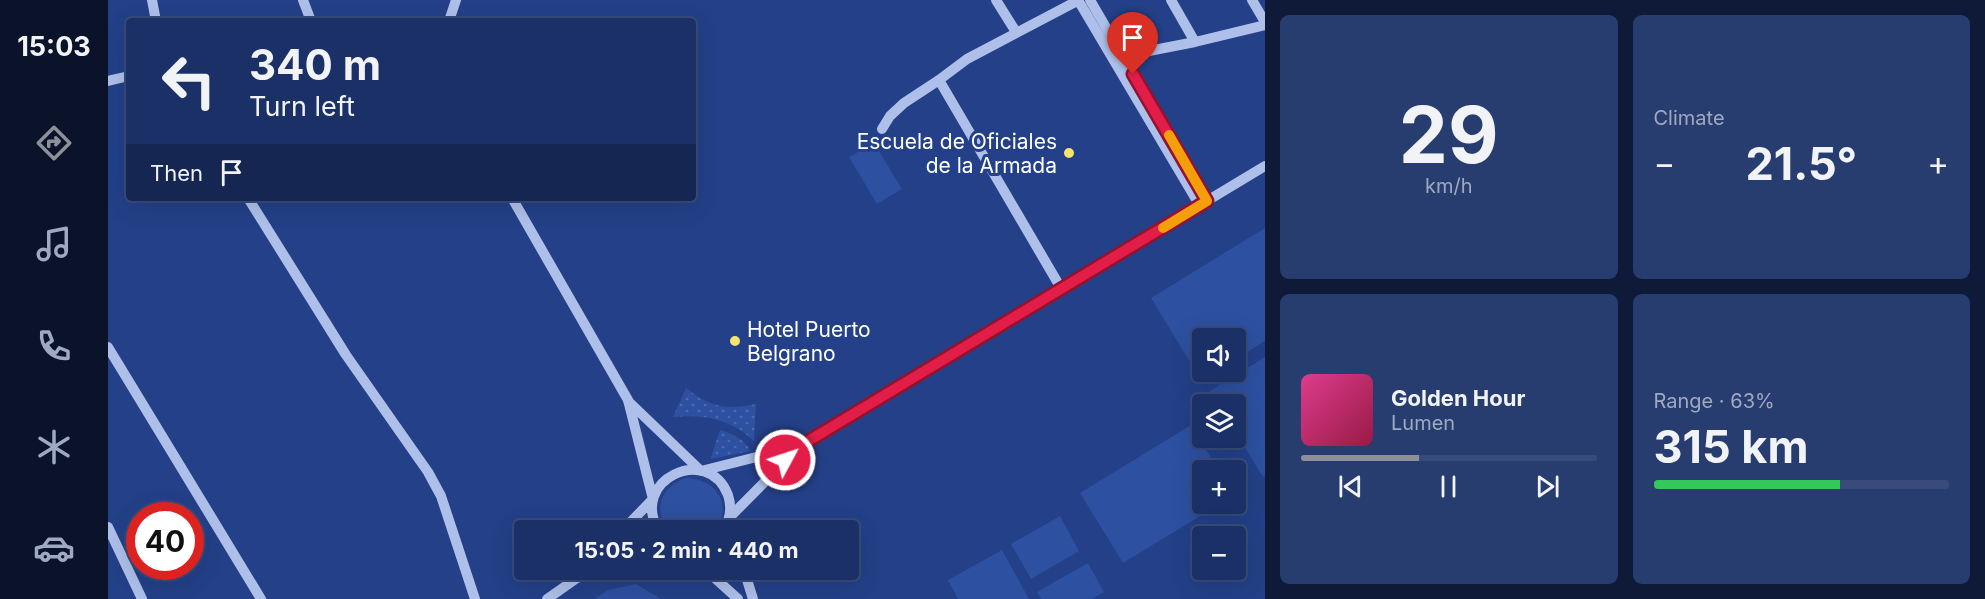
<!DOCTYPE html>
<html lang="en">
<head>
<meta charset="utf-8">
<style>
  :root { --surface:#1a3066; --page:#273c6f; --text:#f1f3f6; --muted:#9fa9bf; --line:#384b7a; --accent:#8c9099 }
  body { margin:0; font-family:Inter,sans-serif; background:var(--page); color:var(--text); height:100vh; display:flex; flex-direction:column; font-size:22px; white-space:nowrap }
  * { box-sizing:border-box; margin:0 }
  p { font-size:20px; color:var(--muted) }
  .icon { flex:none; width:33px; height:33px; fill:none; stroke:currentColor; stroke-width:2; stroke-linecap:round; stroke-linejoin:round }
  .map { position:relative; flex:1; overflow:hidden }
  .sheet { display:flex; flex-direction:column; gap:15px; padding:15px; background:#0e1a38; width:720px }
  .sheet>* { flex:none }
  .hud { position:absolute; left:18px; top:18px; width:570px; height:183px; border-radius:6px; box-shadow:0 6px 24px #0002,0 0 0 2px var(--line); background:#1a3066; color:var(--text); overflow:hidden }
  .controls { position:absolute; left:1084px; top:328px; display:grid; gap:12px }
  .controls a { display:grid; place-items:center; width:54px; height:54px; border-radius:6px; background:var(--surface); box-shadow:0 6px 24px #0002,0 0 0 2px var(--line); font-size:30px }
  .speed { position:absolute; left:18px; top:502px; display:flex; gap:12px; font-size:30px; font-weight:700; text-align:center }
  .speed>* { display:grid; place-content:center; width:78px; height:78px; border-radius:50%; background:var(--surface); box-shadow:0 6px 24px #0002,0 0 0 2px var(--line); line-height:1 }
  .speed .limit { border:9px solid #d22; background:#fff; color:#111 }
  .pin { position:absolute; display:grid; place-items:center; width:51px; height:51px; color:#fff; margin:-62px -26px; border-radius:50% 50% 50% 0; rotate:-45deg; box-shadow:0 0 6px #0007 }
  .pin .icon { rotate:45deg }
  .me { position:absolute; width:66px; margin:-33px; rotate:50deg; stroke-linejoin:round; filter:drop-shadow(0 0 4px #0008) }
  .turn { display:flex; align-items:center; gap:21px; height:126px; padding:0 24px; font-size:27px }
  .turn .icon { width:78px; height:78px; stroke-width:2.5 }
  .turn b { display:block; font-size:42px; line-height:51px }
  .then { display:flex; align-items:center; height:57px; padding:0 24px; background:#0003; gap:12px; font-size:22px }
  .big { font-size:45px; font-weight:700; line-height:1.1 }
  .sheet .tile { flex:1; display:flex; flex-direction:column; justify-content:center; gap:9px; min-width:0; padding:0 21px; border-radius:9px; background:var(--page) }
  .sheet .dial { align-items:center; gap:0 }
  .dial b { font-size:78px; line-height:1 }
  .song { display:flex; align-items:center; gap:18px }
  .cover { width:72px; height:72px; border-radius:9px; background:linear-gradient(135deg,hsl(330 70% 55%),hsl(340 70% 35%)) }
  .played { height:6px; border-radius:3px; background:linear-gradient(90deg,var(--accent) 40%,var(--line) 40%) }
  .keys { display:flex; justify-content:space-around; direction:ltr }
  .heat { display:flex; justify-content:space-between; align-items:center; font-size:33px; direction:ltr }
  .charge { height:9px; border-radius:4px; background:linear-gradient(90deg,#34c759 63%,var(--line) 0) }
  .sheet .tiles { flex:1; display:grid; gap:15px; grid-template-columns:repeat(2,1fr) }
  .trip { position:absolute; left:406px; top:520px; width:345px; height:60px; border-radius:6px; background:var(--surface); box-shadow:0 6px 24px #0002,0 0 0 2px var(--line); font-weight:700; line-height:60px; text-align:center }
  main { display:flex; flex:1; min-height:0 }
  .tab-bar { display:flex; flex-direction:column; width:108px; justify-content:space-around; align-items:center; background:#0a1329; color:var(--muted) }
  .tab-bar .icon { width:42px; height:42px }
  .tab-bar .current { color:var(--accent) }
  .tab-bar b { font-size:27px; color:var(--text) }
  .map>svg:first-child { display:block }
</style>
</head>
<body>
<main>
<nav class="tab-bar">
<b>15:03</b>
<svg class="icon current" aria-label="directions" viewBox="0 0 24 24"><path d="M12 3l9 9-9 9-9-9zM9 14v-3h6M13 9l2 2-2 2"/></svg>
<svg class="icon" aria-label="music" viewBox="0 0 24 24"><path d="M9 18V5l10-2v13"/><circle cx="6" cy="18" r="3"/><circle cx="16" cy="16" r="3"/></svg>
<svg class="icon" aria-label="phone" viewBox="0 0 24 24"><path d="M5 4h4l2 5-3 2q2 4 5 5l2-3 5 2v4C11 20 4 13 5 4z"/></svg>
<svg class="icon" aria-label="climate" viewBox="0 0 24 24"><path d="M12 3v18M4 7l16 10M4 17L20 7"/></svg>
<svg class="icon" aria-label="car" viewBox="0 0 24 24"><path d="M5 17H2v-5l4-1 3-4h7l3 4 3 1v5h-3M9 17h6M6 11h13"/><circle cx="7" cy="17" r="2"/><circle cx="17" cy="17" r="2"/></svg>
</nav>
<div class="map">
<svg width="1157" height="599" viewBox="0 0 1157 599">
  <defs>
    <pattern id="grass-dots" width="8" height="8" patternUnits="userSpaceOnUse" patternTransform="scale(1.5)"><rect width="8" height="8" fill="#2d50a0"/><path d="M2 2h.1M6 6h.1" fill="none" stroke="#4c6aae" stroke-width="1.8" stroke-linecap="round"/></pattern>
  </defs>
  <rect width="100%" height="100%" fill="#234088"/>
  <path fill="url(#grass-dots)" d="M 578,388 C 583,391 588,396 594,399 C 612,409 629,408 648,404 L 646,441 C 623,419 596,414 565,417 Z
    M 612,430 C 623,433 638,440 642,451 L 604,459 L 603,457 Z"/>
  <path fill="#2d50a0" d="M 766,143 L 794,189 L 769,204 L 741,157 Z
    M 1157,228 L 1157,341 L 1128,359 L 1128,339 L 1095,339 L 1095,372 L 1106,372 L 1093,380 L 1043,298 Z
    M 1157,357 L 1157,476 L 1155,477 L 1128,433 L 1128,405 L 1111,405 L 1102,391 Z
    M 1083,425 L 1111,471 L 1095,471 L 1095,504 L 1112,504 L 1015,563 L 972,493 Z
    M 578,478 C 608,478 628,508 605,531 L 561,531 C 544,510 553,486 578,478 Z
    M 952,516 L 971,551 L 923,579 L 903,544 Z
    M 894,550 L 921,599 L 850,599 L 840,580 Z
    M 980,563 L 996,592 L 984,599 L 933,599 L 929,592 Z
    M 528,584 L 553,599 L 486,599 L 500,590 Z"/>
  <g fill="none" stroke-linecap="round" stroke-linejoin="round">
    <path stroke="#aec0ea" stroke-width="10" d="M 44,0 L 48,21
      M 195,0 L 203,21
      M 888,0 L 908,32
      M 970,0 L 1092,206
      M 982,0 L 1099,201
      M 1063,0 L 1087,42
      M 1144,0 L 1157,22
      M 341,21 L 348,0
      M 1010,57 L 1087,42 L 1157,25
      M 831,80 L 954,290
      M 0,81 L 21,76
      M 774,129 L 782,116 L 796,103 L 831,80 L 859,59 L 971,0
      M 140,198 L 238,355 L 320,472 L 333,496 L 367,599
      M 404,198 L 520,400 L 545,499 L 514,531
      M 0,347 L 153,599
      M 520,401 L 593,471 L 692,446
      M 0,527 L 34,599
      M 551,531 C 520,480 600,443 620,495 C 624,507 622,520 615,531
      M 625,531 L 621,518 L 692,446 L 1157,166
      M 598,570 L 630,599
      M 636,570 L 645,599
      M 469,578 L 493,570
      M 439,599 L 469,578 L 476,570"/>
  </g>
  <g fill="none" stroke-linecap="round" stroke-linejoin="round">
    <defs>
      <path id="route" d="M 677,460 L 692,446 L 1099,201 L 1025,74"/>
    </defs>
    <use href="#route" stroke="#92132f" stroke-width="15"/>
    <use href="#route" stroke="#e11d48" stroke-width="10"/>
    <path stroke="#f59e0b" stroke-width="10" d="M 1055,228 L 1099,201 L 1061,135"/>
  </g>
  <g fill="#f5e371" stroke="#234088" stroke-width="2">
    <circle cx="961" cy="153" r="6"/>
    <circle cx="627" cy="341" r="6"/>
  </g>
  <g text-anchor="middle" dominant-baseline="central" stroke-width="6" stroke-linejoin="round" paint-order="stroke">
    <g font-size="21" fill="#fff" stroke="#234088" text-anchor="end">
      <text x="949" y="141">Escuela de Oficiales<tspan x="949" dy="24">de la Armada</tspan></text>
      <text x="639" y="329" text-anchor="start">Hotel Puerto<tspan x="639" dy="24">Belgrano</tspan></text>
    </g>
  </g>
</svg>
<div class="controls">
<a><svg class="icon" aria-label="sound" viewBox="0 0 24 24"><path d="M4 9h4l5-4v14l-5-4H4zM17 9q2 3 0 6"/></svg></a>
<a><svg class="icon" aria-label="layers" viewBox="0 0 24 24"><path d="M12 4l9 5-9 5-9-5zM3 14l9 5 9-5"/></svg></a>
<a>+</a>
<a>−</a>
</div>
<div class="speed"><div class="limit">40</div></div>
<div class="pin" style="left:1025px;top:74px;background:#d93025"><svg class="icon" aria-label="arrive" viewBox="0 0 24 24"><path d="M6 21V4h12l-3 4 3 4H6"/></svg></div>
<svg class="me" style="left:677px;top:460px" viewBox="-20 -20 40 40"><circle r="17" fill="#e11d48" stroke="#fff" stroke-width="3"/><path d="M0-11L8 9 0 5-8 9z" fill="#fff"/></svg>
<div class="trip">15:05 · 2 min · 440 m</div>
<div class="hud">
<div class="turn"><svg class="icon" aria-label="left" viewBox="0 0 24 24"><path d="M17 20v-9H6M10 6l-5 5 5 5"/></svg><div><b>340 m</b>Turn left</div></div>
<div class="then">Then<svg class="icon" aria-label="arrive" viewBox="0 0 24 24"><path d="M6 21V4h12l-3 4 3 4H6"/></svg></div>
</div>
</div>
<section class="sheet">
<div class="tiles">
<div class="tile dial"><b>29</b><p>km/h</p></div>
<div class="tile"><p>Climate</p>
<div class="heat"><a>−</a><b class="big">21.5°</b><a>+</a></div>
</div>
<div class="tile">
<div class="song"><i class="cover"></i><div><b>Golden Hour</b><p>Lumen</p></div></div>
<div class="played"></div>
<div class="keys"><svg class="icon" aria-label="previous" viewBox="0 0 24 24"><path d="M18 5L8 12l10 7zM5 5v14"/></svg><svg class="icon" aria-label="pause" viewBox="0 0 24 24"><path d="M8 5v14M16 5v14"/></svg><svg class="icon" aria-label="next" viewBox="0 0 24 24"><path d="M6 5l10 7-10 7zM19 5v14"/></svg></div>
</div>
<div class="tile"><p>Range · 63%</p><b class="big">315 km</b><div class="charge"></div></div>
</div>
</section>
</main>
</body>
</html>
